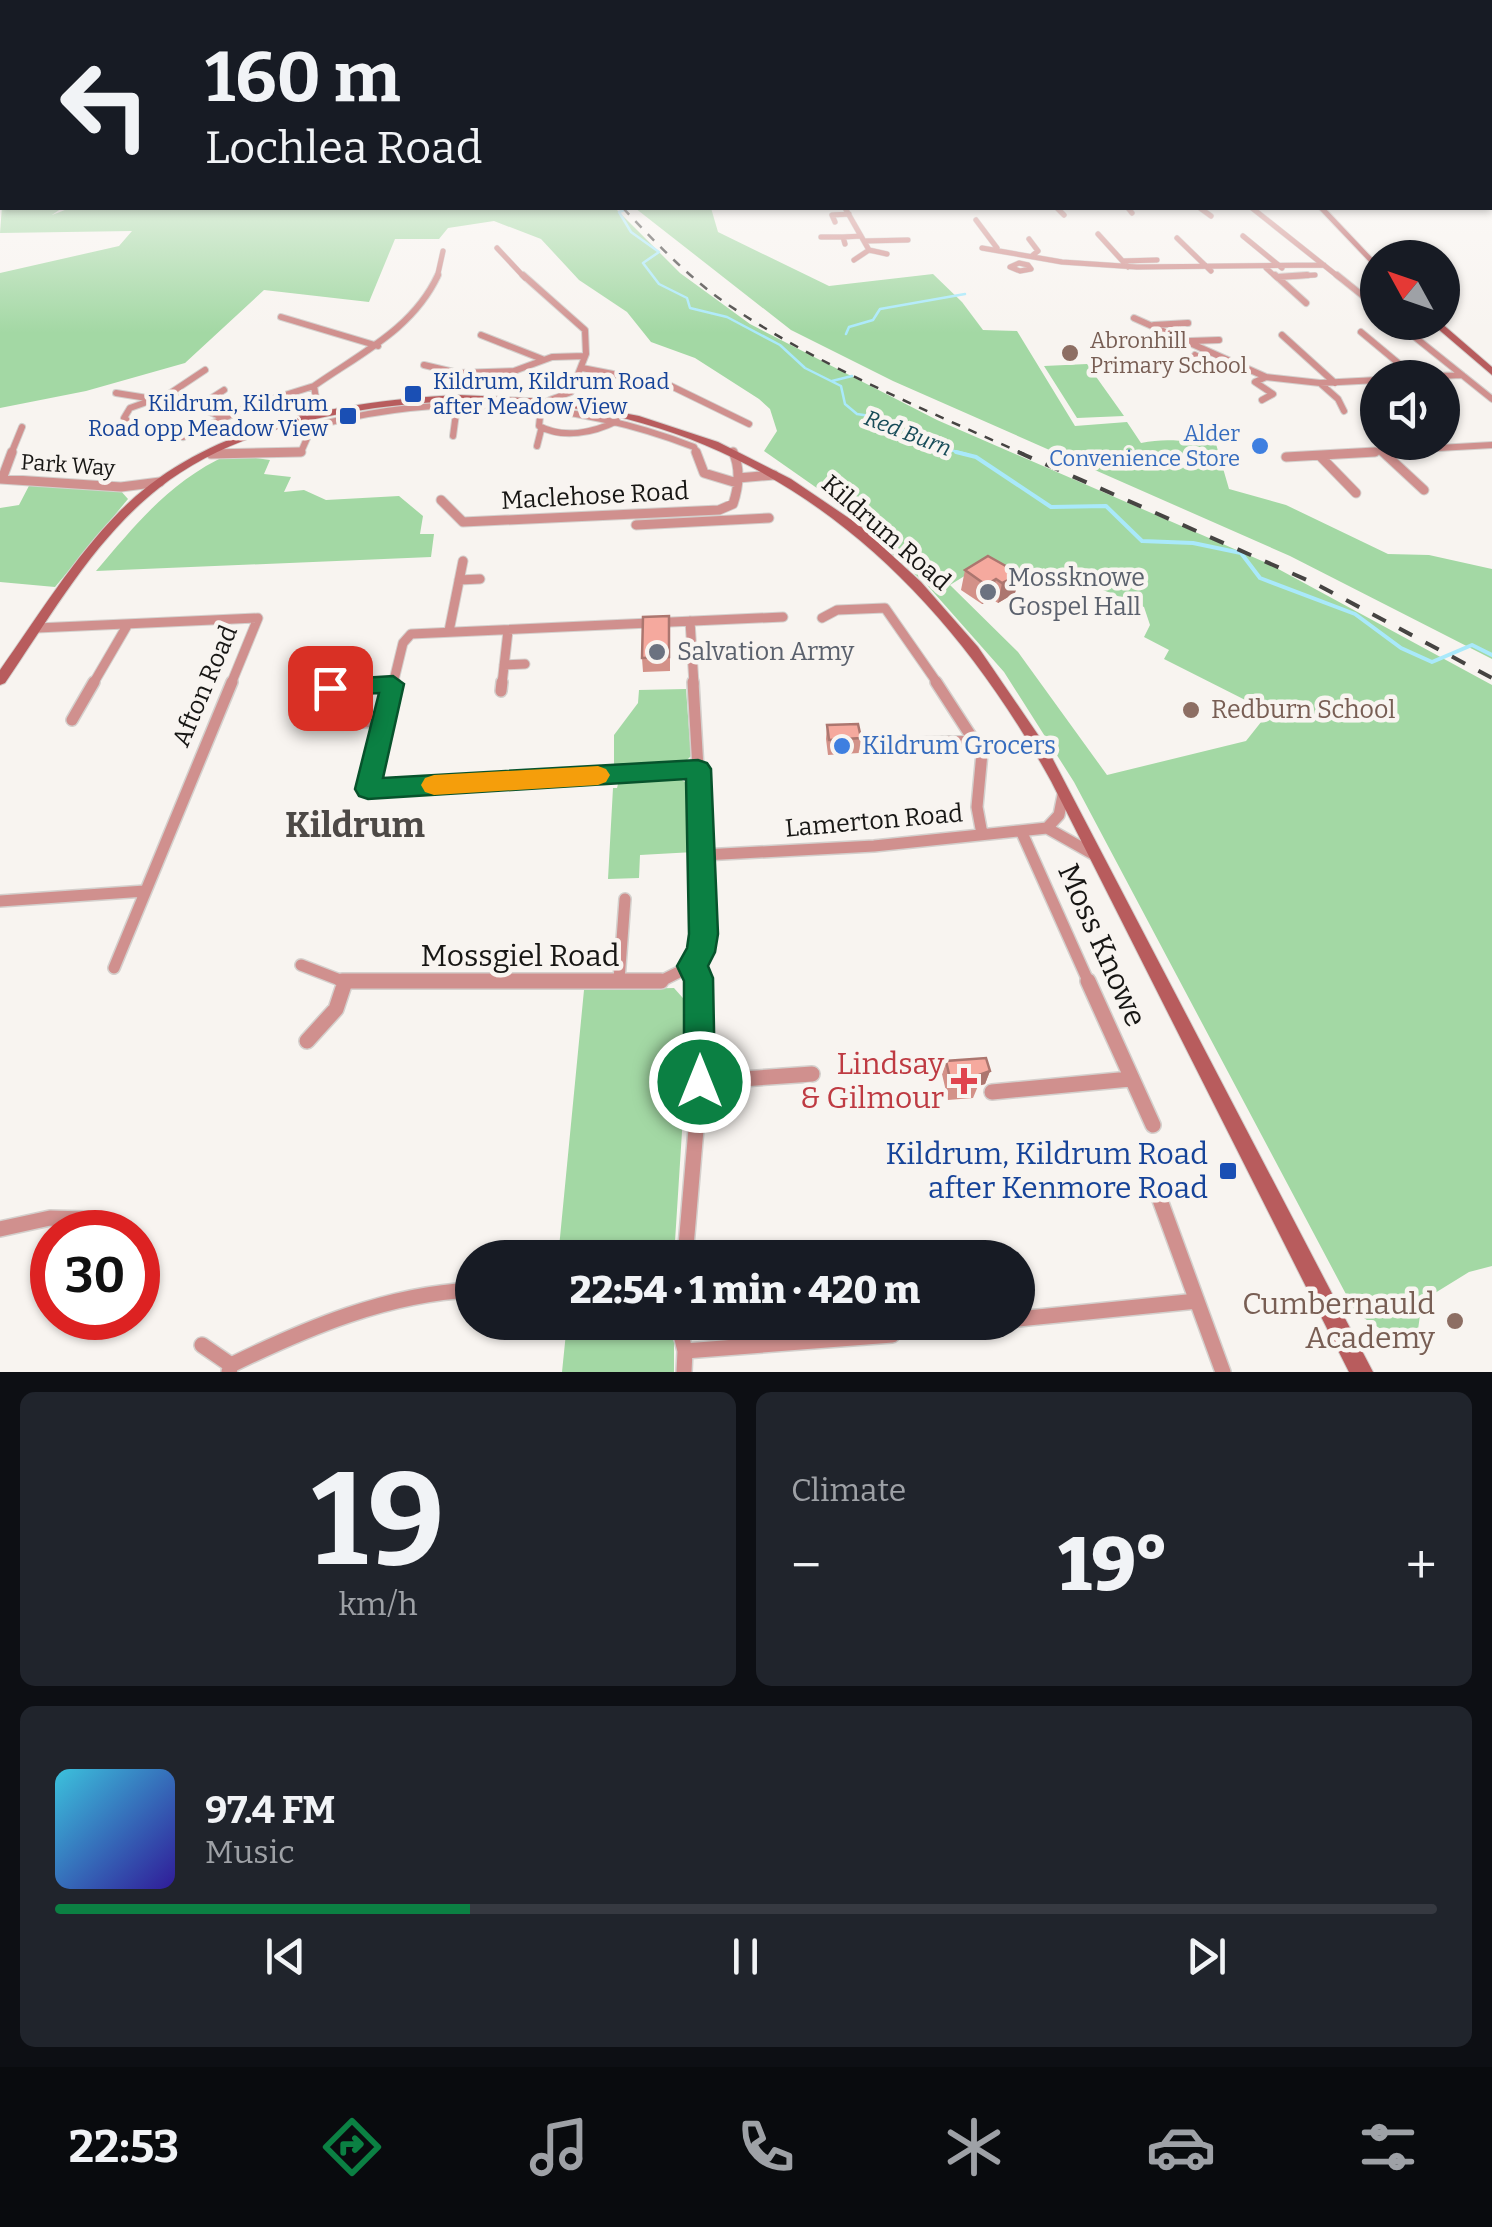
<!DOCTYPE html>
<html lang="en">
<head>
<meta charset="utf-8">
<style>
  :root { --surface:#171b24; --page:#20242c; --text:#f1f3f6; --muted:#9ea1a6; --line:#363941; --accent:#0b8043 }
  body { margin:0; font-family:Bitter,serif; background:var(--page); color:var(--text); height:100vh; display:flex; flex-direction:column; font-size:38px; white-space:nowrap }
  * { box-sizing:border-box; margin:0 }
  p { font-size:32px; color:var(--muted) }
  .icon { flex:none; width:55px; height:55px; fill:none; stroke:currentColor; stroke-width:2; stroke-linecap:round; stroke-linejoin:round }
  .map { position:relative; height:1372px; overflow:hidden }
  .details { display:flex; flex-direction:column; gap:20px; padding:20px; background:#0d0f14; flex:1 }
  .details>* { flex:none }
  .guide { position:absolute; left:0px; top:0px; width:1492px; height:210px; box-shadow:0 2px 8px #0004; background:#171b24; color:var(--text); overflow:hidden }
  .needle { width:65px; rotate:310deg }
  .controls { position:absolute; left:1360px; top:240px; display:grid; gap:20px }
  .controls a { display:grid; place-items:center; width:100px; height:100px; border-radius:50%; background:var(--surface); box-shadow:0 2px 8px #0004; font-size:50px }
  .speed { position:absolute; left:30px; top:1210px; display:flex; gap:20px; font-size:50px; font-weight:700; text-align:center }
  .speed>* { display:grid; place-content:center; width:130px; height:130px; border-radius:50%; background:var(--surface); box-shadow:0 2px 8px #0004; line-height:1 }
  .speed .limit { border:15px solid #d22; background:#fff; color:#111 }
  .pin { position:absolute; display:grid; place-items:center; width:85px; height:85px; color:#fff; margin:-42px; border-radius:20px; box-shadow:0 5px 15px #0006 }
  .me { position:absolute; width:110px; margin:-55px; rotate:0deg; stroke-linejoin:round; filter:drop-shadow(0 0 8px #0008) }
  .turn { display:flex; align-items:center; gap:35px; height:210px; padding:0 40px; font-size:45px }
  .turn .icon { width:130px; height:130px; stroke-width:2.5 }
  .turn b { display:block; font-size:70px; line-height:85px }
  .big { font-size:75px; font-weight:800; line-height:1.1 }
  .details .widget { flex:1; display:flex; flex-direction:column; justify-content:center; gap:15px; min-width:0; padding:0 35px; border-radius:15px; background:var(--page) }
  .details .dial { align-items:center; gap:0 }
  .dial b { font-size:130px; line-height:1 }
  .song { display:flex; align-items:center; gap:30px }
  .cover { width:120px; height:120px; border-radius:15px; background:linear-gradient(135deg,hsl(190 70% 55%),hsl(250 70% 35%)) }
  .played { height:10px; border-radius:5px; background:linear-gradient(90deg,var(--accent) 30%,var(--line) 30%) }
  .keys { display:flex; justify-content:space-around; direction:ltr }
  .heat { display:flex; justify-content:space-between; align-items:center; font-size:55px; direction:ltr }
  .details .tiles { flex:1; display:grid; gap:20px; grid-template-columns:1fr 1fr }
  .widget:last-child { grid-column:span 2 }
  .trip { position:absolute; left:455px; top:1240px; width:580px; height:100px; border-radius:50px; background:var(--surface); box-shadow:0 2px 8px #0004; font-weight:800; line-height:100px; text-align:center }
  .tabs { display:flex; height:160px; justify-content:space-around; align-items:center; background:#090b0e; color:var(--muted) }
  .tabs .icon { width:70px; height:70px }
  .tabs .on { color:var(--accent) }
  .tabs b { font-size:45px; color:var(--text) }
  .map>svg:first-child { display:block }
</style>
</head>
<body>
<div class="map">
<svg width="1492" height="1372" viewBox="0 0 1492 1372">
  <rect width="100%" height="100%" fill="#f8f4f0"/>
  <path fill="#a3d8a4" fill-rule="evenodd" d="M 2,206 L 62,208 L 52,215 L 70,208 L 615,208 L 680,273 L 750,324 L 937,420 L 1269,564 L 1492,685 L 1492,1266 L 1469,1272 L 1422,1301 L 1415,1351 L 1356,1313 L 1074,782 L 1004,672 L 927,585 L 824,493 L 764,451 L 777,431 L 770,409 L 759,399 L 695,358 L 651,342 L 627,312 L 579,280 L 541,239 L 494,221 L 448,228 L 439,239 L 395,239 L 369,302 L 264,290 L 185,363 L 86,391 L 0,408 L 0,273 L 119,246 L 132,231 L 0,233 ZM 987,562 L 1001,571 L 1010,567 L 1025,577 L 1044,568 L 1064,587 L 1079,580 L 1144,607 L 1150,625 L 1144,637 L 1169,650 L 1164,659 L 1269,712 L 1246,741 L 1107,775 L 1018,652 L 950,585 Z
    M 635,208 L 711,208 L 718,232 L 829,286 L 933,274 L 962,302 L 983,330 L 1017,331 L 1075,426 L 1127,422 L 1141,443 C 1168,437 1188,442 1216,444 L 1229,489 L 1286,505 L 1388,554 L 1429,555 L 1492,569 L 1492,659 L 1290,556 L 893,381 L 791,330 Z
    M 1087,364 L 1124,416 L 1077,418 L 1044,366 Z
    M 229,454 L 270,460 L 264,474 L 291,477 L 284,492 L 304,490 L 326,500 L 399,496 L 423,516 L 420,534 L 434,534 L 431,557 L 96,571 C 138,522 169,482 229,454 Z
    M 32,480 L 120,490 L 128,499 L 55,587 L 0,582 L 0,508 L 19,505 Z
    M 686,689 L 691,756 L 683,764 L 614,767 L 614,735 L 638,703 L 639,690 Z
    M 676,776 L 692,787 L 694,852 L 640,855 L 639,878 L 608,879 L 613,788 L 617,788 L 619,780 Z
    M 674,988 L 690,1006 L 674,1257 L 558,1258 L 584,990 Z
    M 567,1323 L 665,1323 L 674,1342 L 674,1372 L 562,1372 Z"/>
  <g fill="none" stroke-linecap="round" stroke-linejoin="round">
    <path stroke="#a9e9fb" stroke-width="2.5" d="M 631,208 L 619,212 L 631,232 L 659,252 L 643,263 L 659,284 L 687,298 L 690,308 L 727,317 L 780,345 L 805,368 L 841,386 L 845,404 L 857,414 L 883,418 L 926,444 L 966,454
      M 846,334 L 849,327 L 873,320 L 880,309 L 965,294
      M 832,381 L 852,376"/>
    <path stroke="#a9e9fb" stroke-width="4" d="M 956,452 L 976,457 L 1051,507 L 1106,506 L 1142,541 L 1193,543 L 1241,553 L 1260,578 L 1355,614 L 1401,648 L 1432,662 L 1472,645 L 1492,655"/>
    <defs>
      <path id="street-far4" d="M 845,208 L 869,250 L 854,260
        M 1057,208 L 1064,215
        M 1128,208 L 1132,213
        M 1200,208 L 1211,216
        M 1252,208 L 1340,278
        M 976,220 L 997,248
        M 835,222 L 832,215 L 849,214
        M 1098,234 L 1128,267
        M 1243,236 L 1282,268
        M 821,237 L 843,237
        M 1177,238 L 1211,271
        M 1029,239 L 1038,251 L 1033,255
        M 864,241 L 908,240
        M 845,244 L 843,237 L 861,236
        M 497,248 L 525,278
        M 982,248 L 1062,262 L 1137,267 L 1324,265
        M 869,250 L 887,254
        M 1123,261 L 1157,260
        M 1019,263 L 1028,265 L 1031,269 L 1020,271 L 1010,267 Z
        M 1266,268 L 1277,278
        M 1278,277 L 1315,275
        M 437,278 L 443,251"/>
      <path id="street-far3" d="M 523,275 L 585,330 L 586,354 L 571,392 L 550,400
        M 1275,275 L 1306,303
        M 1337,275 L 1378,308
        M 1278,277 L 1307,275
        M 281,317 L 378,346
        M 1134,318 L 1266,377 L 1320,383 L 1378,380
        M 1396,322 L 1492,399
        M 1154,325 L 1188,323
        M 1361,332 L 1415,377
        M 481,335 L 542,359
        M 1282,335 L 1335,383
        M 1190,341 L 1219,340
        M 1195,355 L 1218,368 L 1233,363
        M 424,365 L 458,373 L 514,371 L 552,357 L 585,356
        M 582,368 L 669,385 L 749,424
        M 1410,377 L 1462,375
        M 1321,384 L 1338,399 L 1344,411
        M 116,393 L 147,398
        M 169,394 L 205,370
        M 1262,400 L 1273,394 L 1255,382 L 1266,377
        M 199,406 L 224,390
        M 541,408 L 539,426 C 563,439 593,433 617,421
        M 295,422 L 317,405 L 314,386 C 361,353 413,329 438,275
        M 136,427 L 124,418 L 130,408 L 169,394 L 224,418
        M 453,436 L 457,406
        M 183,437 L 250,406 L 314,386
        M 537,446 L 541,430
        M 11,454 L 22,427
        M 211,454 L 301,452 L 312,427 C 438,391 572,400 694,447 L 697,454
        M 1332,454 L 1492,445"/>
      <path id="street-far2" d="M 696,452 L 704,473 L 737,483
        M 1383,452 L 1424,490
        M 211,454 L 301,452
        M 1320,456 L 1356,493
        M 1286,457 L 1375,452
        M 738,478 L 774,475
        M 0,479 L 121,487 L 160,482
        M 2,479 L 12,452
        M 441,500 L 463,522 L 719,510 L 733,504 C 739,486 741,469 733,452
        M 636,525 L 769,518
        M 459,580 L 480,579
        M 822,618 L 837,610 L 885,608 L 938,684
        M 690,621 L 694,684
        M 37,628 L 258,618 L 231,684
        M 449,631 L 463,561
        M 504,665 L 525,664
        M 93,684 L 128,624
        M 331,684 L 334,674
        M 393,684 L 403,643 L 411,634 L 783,617
        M 502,684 L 508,631"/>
      <path id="street-far1" d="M 394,682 L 368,789 L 698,769
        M 693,682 L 703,855 L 703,934 L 701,952 L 691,966 L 699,983
        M 936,682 L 982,753 L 977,807 L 982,834
        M 330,688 L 393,684
        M 501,691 L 502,682
        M 322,712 L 332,682
        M 72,720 L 94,682
        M 319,724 L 383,721
        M 919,743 L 977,741
        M 1047,828 L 1059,815 L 1063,795
        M 1022,833 L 1089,983
        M 703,855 L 874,846 L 1047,828 L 1093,854
        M 0,901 L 145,891
        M 301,965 L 345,982 L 661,981 L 691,966
        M 114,968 L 232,682
        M 619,980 L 625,899"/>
      <path id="street" d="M 342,981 L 661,981
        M 1088,981 L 1153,1125
        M 307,1041 L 336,1009 L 345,982
        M 700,1082 L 812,1074
        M 992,1092 L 1130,1079
        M 1156,1189 L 1223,1372
        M 0,1229 L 50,1218 L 86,1219
        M 685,1258 L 700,1082 L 699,981
        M 1018,1319 L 1197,1301
        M 678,1322 L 685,1351 L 684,1372
        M 202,1345 L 231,1365
        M 685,1351 L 892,1335
        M 229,1372 L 231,1365 C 307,1328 387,1294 472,1290"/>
      <path id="secondary" d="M 1318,208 L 1325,208 L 1378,264 L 1378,271 Z
        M 1430,322 L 1440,322 L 1492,367 L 1492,375 Z
        M 458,395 L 550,399 L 639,416 L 718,442 L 791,479 L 859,525 L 921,582 L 978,647 L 1047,748 L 1373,1372 L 1349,1372 L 1051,781 C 910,525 693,370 392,406 C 313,415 223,437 159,488 C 94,539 51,616 5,683 L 0,685 L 0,670 C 38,616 73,559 119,512 C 205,424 341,401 458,395 Z"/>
    </defs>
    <use href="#street-far4" stroke="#d4d0cd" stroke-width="6"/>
    <use href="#street-far3" stroke="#d4d0cd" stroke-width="8"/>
    <use href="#street-far2" stroke="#d4d0cd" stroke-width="11"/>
    <use href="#street-far1" stroke="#d4d0cd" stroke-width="14"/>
    <use href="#street" stroke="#d4d0cd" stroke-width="18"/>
    <use href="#secondary" stroke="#d4d0cd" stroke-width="2"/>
    <use href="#street-far4" stroke="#d0908e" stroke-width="5"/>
    <use href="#street-far3" stroke="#d0908e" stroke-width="6"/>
    <use href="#street-far2" stroke="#d0908e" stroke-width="9"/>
    <use href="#street-far1" stroke="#d0908e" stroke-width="11"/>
    <use href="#street" stroke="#d0908e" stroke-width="15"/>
    <use href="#secondary" fill="#b85c5d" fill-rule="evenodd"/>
    <path stroke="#464442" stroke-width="2.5" stroke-dasharray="9 9" stroke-linecap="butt" d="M 623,208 C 656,243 690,279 730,306 C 818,365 927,411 1024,454"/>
    <path stroke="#464442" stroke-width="4" stroke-dasharray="15 15" stroke-linecap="butt" d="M 1018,452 L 1316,584 L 1492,678"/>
  </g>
  <path fill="#d39188" d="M 965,570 L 1020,574 L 1015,593 L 998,603 L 992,599 L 982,604 L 961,590 Z
    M 670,631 L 670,671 L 643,672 L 642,658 Z
    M 827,725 L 861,738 L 859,753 L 828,755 L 826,739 Z
    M 946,1061 L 990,1071 L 985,1084 L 978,1086 L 973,1098 L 948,1100 L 942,1074 Z"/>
  <path fill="#ac766f" d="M 1020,574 L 1015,593 L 998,603 L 1002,583 Z
    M 996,579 L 992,599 L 982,604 L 986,585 Z
    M 990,1071 L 985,1084 L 978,1086 L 976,1076 Z"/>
  <path fill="#f5a99e" stroke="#ac766f" stroke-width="2.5" d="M 988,556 L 1020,574 L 1002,583 L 996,579 L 986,585 L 965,570 Z
    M 669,616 L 669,657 L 642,658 L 643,617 Z
    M 858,724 L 861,738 L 829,740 L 827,725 Z
    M 986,1058 L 990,1071 L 976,1076 L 978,1085 L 952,1087 L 946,1061 Z"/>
  <linearGradient id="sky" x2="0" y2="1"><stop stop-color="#8fc9f0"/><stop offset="0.42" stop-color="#fcfaf8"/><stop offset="1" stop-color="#fcfaf8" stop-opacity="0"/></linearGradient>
  <rect width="1492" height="333" fill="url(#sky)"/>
  <path fill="#0b8043" stroke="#07532c" stroke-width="2.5" d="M 393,676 L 404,684 L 383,778 L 698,760 L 707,763 L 711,769 L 718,934 L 715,952 L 708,966 L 713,978 L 715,1082 L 711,1094 L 700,1098 L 688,1094 L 684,1082 L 684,981 L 677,966 L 687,948 L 689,934 L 686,779 L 368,799 L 359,796 L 355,789 L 379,693 L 330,696 L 318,688 L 330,680 Z"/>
  <path fill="#f59e0b" d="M 598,766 L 606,769 L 610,775 L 606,782 L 598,785 L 434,795 L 425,792 L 421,785 L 425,778 L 434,775 Z"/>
  <g fill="#8d6e63" stroke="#f8f4f0" stroke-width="4">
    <circle cx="1070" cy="353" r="10"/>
    <circle cx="1191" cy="710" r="10"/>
    <circle cx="1455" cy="1321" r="10"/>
  </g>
  <g fill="#1a4fb4" stroke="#f8f4f0" stroke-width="4">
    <rect x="403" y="384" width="20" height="20" rx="5"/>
    <rect x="338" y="406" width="20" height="20" rx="5"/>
    <rect x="1218" y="1161" width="20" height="20" rx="5"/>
  </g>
  <g fill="#3f7fe0" stroke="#f8f4f0" stroke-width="4">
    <circle cx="1260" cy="446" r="10"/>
    <circle cx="842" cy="746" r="10"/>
  </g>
  <g fill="#6b7280" stroke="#f8f4f0" stroke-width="4">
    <circle cx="988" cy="592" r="10"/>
    <circle cx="657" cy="652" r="10"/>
  </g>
  <path fill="#e0444e" stroke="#f8f4f0" stroke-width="4" d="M959 1066h10v10h10v10h-10v10h-10v-10h-10v-10h10z"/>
  <g text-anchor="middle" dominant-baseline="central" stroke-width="9" stroke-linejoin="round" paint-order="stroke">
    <g font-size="22" fill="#785e54" stroke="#f8f4f0" text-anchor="start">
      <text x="1090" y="340">Abronhill<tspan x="1090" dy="25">Primary School</tspan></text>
    </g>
    <g font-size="22" fill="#164399" stroke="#f8f4f0" text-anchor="start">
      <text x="433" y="381">Kildrum, Kildrum Road<tspan x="433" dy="25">after Meadow View</tspan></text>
      <text x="328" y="403" text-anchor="end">Kildrum, Kildrum<tspan x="328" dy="25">Road opp Meadow View</tspan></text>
    </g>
    <g font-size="22" font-style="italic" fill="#184c58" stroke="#f8f4f0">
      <text transform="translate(908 433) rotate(21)">Red Burn</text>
    </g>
    <g font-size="22" fill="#366cbe" stroke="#f8f4f0" text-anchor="end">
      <text x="1240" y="433">Alder<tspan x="1240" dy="25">Convenience Store</tspan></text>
    </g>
    <g font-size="22" fill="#171614" stroke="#f8f4f0">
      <text transform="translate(68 465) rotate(4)">Park Way</text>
    </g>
    <g font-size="25" fill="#171614" stroke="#f8f4f0">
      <text transform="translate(595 496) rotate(-3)">Maclehose Road</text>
      <text transform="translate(886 533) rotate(41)">Kildrum Road</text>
      <text transform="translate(205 686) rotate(-67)">Afton Road</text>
      <text transform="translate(874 821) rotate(-5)">Lamerton Road</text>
    </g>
    <g font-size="25" fill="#5b616d" stroke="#f8f4f0" text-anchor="start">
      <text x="1008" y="578">Mossknowe<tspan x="1008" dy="29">Gospel Hall</tspan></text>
      <text x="677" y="652">Salvation Army</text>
    </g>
    <g font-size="25" fill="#785e54" stroke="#f8f4f0" text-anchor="start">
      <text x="1211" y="710">Redburn School</text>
    </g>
    <g font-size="25" fill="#366cbe" stroke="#f8f4f0" text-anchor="start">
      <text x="862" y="746">Kildrum Grocers</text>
    </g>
    <g font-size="30" fill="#171614" stroke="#f8f4f0">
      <text transform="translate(1102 945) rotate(66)">Moss Knowe</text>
      <text x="520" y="956">Mossgiel Road</text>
    </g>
    <g font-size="30" fill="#be3a42" stroke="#f8f4f0" text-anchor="end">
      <text x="944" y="1064">Lindsay<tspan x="944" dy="34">&amp; Gilmour</tspan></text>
    </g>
    <g font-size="30" fill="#164399" stroke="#f8f4f0" text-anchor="end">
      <text x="1208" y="1154">Kildrum, Kildrum Road<tspan x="1208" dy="34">after Kenmore Road</tspan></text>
    </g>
    <g font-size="30" fill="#785e54" stroke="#f8f4f0" text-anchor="end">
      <text x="1435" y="1304">Cumbernauld<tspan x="1435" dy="34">Academy</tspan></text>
    </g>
    <g font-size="35" font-weight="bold" fill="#4d4946" stroke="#f8f4f0">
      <text x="355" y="825">Kildrum</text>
    </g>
  </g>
</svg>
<div class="controls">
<a><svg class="needle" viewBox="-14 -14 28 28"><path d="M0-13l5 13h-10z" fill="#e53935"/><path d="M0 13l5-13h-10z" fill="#9ea1a6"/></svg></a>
<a><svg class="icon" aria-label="sound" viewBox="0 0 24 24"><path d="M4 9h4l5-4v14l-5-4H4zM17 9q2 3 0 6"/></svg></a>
</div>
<div class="speed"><div class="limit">30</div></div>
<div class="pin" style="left:330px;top:688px;background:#d93025"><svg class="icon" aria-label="arrive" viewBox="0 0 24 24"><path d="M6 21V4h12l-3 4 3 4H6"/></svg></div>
<svg class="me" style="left:700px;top:1082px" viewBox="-20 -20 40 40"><circle r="17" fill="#0b8043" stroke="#fff" stroke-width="3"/><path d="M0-11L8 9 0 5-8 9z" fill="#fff"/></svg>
<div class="trip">22:54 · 1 min · 420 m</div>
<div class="guide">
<div class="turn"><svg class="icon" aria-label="left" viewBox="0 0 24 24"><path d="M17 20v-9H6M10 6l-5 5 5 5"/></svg><div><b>160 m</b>Lochlea Road</div></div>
</div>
</div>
<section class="details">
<div class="tiles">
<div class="widget dial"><b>19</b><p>km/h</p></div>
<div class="widget"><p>Climate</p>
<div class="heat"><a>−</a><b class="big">19°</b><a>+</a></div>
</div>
<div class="widget">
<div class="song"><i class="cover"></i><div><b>97.4 FM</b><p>Music</p></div></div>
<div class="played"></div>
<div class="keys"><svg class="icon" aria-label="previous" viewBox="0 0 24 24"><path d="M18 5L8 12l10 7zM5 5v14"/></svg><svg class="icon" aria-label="pause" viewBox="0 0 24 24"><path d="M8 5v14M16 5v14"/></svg><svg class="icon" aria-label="next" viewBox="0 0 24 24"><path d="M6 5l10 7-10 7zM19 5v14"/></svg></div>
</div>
</div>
</section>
<nav class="tabs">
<b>22:53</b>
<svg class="icon on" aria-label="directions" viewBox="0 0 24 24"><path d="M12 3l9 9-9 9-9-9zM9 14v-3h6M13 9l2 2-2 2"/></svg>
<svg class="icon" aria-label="music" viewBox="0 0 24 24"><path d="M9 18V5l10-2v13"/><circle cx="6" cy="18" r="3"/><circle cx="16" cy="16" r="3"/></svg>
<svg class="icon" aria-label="phone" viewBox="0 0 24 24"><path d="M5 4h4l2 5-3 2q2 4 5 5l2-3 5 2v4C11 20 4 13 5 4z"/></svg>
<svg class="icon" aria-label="climate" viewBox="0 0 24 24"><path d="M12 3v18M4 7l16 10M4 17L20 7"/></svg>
<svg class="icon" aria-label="car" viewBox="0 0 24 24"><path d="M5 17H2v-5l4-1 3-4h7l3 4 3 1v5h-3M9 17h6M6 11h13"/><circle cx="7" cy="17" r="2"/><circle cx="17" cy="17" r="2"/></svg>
<svg class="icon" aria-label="filters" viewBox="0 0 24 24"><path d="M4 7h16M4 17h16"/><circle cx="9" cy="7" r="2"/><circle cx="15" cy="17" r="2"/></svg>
</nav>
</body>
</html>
